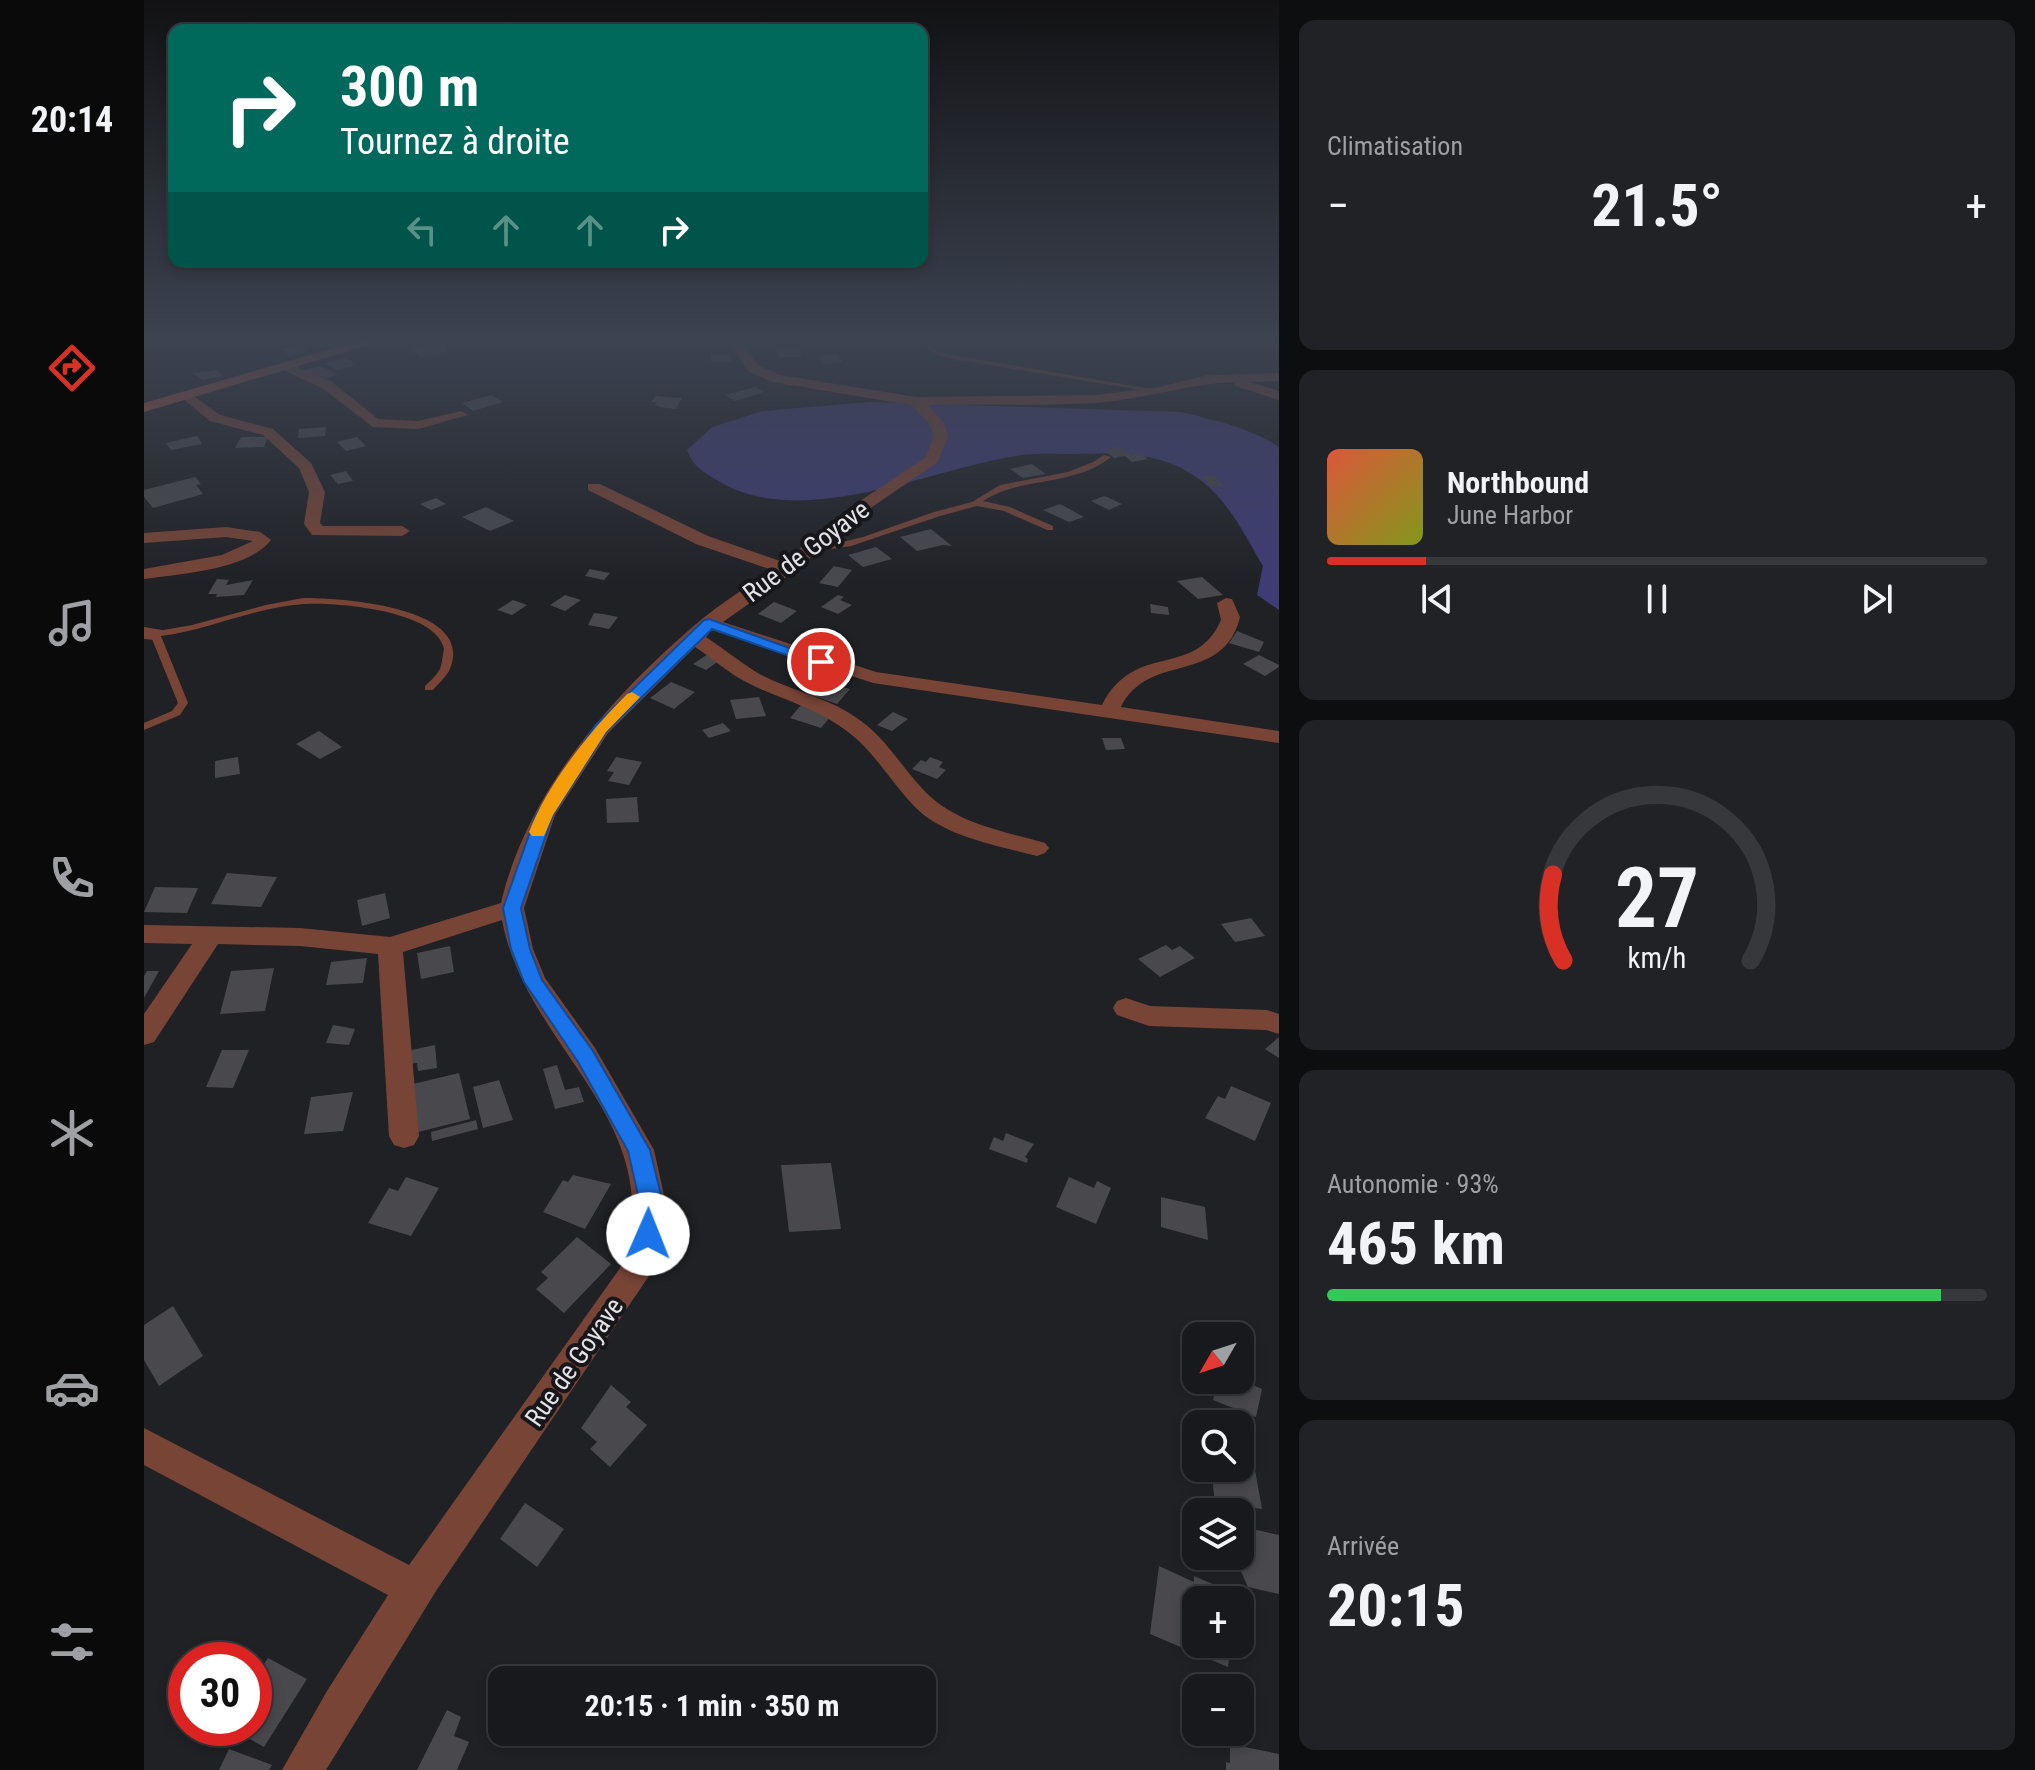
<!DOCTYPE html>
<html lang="fr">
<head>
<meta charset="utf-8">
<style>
  :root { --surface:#18191c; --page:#212225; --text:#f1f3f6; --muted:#9fa0a3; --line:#36383b; --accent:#d93025 }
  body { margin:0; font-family:"Roboto Condensed",sans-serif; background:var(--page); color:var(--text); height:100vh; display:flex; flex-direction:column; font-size:30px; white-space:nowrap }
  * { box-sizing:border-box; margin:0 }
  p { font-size:26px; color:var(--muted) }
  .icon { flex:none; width:44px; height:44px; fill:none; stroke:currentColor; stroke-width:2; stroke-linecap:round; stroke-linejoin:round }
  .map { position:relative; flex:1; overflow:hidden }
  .sheet { display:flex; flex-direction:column; gap:20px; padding:20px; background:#0d0e0f; width:756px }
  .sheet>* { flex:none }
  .hud { position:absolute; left:24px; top:24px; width:760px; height:244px; border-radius:16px; box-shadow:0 4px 12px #0003,0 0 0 2px var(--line); background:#00695c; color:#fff; overflow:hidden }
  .needle { width:52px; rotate:231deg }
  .fabs { position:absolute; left:1038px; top:1322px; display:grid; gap:16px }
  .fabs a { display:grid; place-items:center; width:72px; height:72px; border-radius:16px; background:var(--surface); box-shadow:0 4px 12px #0003,0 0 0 2px var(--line); font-size:40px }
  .speed { position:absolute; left:24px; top:1642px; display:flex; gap:16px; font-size:40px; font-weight:700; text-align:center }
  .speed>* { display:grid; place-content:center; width:104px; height:104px; border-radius:50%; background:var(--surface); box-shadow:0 4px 12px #0003,0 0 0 2px var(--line); line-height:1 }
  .speed .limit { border:12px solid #d22; background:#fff; color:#111 }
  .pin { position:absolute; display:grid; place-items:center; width:68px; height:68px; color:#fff; margin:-34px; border:4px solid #fff; border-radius:50%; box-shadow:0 2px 8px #0007 }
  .me { position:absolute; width:88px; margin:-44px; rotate:1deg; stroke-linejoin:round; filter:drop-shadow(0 0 6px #0008) }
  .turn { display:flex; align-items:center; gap:28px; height:168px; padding:0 40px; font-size:36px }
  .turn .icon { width:104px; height:104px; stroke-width:2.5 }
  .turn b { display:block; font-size:56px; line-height:68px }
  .lanes { display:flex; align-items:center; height:76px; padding:0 40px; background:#0003; justify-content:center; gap:40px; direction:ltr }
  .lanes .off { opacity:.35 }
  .big { font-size:60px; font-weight:700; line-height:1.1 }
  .sheet .card { flex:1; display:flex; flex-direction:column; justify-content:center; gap:12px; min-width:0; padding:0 28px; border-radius:16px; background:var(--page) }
  .sheet .dial { align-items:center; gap:0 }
  .dial svg { height:208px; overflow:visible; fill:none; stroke:var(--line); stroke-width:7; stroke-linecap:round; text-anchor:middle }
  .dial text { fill:var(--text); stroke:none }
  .song { display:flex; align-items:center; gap:24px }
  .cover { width:96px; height:96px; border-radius:12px; background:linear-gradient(135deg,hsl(10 70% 55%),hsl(70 70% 35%)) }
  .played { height:8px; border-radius:4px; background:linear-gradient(90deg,var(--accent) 15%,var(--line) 15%) }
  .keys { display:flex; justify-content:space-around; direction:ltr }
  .heat { display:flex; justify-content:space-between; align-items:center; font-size:44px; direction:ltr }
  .charge { height:12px; border-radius:6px; background:linear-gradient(90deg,#34c759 93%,var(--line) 0) }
  .trip { position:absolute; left:344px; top:1666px; width:448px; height:80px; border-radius:16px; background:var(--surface); box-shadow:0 4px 12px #0003,0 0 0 2px var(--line); font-weight:700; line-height:80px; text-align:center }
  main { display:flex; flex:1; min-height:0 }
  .tabs { display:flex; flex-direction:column; width:144px; justify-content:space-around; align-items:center; background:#0a0a0b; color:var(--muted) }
  .tabs .icon { width:56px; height:56px }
  .tabs .on { color:var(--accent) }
  .tabs b { font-size:36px; color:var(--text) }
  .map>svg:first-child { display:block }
</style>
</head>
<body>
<main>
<nav class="tabs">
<b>20:14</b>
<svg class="icon on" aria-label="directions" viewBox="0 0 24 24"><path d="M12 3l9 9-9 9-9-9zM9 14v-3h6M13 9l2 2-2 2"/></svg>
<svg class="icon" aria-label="music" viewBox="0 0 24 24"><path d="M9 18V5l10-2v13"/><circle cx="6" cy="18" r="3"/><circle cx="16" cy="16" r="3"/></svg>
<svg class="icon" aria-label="phone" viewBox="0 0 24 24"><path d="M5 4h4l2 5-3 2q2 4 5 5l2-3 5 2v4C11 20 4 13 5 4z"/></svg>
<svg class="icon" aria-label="climate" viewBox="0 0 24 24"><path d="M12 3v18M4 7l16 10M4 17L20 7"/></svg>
<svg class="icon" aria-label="car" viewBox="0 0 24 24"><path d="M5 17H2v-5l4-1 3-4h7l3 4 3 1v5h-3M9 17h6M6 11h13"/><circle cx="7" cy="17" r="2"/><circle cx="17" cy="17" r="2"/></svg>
<svg class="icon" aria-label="filters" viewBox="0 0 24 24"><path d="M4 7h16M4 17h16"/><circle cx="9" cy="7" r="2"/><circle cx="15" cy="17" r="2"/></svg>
</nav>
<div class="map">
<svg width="1135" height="1770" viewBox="0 0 1135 1770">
  <rect width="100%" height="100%" fill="#202125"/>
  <path fill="#3f3c75" d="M 726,402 L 1037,412 C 1070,420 1107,428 1135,447 L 1135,610 L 1113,595 L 1119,566 C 1100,534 1085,501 1055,479 C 1016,450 972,453 926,454 C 911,454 894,453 878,455 C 787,468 661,531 576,482 C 560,472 550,468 543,450 L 568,427 L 619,411 Z"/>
  <path fill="#48484d" d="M 297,343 L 305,351 L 276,357 L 268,349 Z
    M 157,345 L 163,352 L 144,356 L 137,349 Z
    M 654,347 L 658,357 L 635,357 L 632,349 Z
    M 567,354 L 587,354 L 587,362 L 567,362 Z
    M 693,354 L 699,362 L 680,364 L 674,355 Z
    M 202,358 L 213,365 L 192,370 L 181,363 Z
    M 176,366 L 185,370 L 194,375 L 181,379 L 159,371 Z
    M 73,370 L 79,376 L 59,380 L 48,373 Z
    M 611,387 L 621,392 L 591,401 L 581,395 Z
    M 347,395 L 359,402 L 329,411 L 318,403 Z
    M 512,396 L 538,398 L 532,409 L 516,407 L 511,405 L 513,402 L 507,402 Z
    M 182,427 L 181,436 L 154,438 L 155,429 Z
    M 53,436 L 58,444 L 27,450 L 22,443 Z
    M 97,437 L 124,437 L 120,447 L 91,448 Z
    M 213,437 L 222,446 L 202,451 L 193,442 Z
    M 971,447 L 976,447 L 988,455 L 996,454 L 1004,459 L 988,462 L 981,456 L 970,458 L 961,451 Z
    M 888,464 L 902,474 L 879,478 L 866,469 Z
    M 202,471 L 209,481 L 194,484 L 186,475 Z
    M 1058,476 L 1071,476 L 1080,486 L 1066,487 Z
    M 51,477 L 57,484 L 52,485 L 59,494 L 9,508 L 0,497 L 0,490 Z
    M 960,496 L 963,497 L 978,504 L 965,510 L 947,501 Z
    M 292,498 L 302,504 L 287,510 L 276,504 Z
    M 916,504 L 920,506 L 940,517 L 925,522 L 899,510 Z
    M 342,507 L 370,521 L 346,531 L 318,517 Z
    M 787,529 L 808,546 L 799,545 L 773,551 L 756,537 Z
    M 732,547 L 748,559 L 719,567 L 704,555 Z
    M 690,566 L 708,570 L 694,587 L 675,583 Z
    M 446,569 L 460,572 L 466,573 L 460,580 L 441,576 Z
    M 1058,577 L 1079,595 L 1054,599 L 1033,581 Z
    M 73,579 L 85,580 L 82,585 L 109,580 L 100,595 L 72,597 L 73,594 L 64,594 Z
    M 421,595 L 437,600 L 421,611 L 406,605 Z
    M 694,595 L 700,597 L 696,600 L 708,605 L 694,614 L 677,607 Z
    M 369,600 L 383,605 L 368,615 L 353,610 Z
    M 630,602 L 638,605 L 653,611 L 637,623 L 614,614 Z
    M 1006,604 L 1024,607 L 1025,615 L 1007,613 Z
    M 450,613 L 459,614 L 474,617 L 465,629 L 444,625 Z
    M 1093,631 L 1120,642 L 1115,652 L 1085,643 Z
    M 564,654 L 576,660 L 562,670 L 549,664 Z
    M 1115,655 L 1135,665 L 1135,667 L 1121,676 L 1099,664 Z
    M 677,680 L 698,687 L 706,689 L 693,704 L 664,694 Z
    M 527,682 L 551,692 L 530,709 L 506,698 Z
    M 615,697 L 622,716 L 592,719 L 586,700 Z
    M 658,704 L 687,716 L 677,728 L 646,718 Z
    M 749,712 L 764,719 L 748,731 L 733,725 Z
    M 579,723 L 587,731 L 565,738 L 558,730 Z
    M 175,731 L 198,747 L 176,759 L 152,744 Z
    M 958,738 L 977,738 L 981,749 L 962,750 Z
    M 94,757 L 96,774 L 71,778 L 71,761 Z
    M 472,757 L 498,762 L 485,785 L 464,781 L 470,772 L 463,771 Z
    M 786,757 L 799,762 L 795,767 L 802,770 L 793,779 L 768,769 L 777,760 L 782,762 Z
    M 493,797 L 495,822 L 463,823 L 462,799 Z
    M 83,873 L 133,877 L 117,907 L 67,904 Z
    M 11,887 L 54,888 L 43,913 L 0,912 Z
    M 241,893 L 246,918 L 218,926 L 213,900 Z
    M 1107,918 L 1121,936 L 1091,942 L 1077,924 Z
    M 1022,945 L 1028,950 L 1036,946 L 1051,958 L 1016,977 L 994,959 Z
    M 306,946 L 310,972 L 277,979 L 273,953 Z
    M 223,958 L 219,983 L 182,985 L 187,962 Z
    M 130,968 L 121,1011 L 76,1014 L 87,971 Z
    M 3,971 L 15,971 L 0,998 L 0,976 Z
    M 189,1025 L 211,1029 L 205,1045 L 182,1043 Z
    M 1135,1037 L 1135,1058 L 1121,1049 Z
    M 291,1045 L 293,1068 L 274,1071 L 273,1063 L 264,1064 L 263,1051 Z
    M 78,1050 L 105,1050 L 89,1088 L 62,1087 Z
    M 413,1065 L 421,1090 L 435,1087 L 440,1102 L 411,1109 L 399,1069 Z
    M 315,1073 L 326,1119 L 274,1132 L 265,1085 Z
    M 355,1080 L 369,1120 L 339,1128 L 329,1087 Z
    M 1087,1086 L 1127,1103 L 1111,1141 L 1061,1118 L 1074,1096 L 1081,1099 Z
    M 209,1092 L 199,1131 L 160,1134 L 167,1097 Z
    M 332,1120 L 334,1129 L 288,1141 L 287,1132 Z
    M 862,1133 L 890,1144 L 881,1157 L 884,1159 L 883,1163 L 845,1149 L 850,1137 L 859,1141 Z
    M 687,1163 L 697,1229 L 645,1232 L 637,1165 Z
    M 429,1175 L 467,1184 L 441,1229 L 399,1212 L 419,1180 L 424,1182 Z
    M 262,1177 L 295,1188 L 267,1236 L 224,1223 L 245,1188 L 254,1191 Z
    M 925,1177 L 950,1188 L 953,1181 L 967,1188 L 952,1224 L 912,1207 Z
    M 1017,1197 L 1061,1207 L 1064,1240 L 1017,1227 Z
    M 433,1237 L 467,1264 L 420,1313 L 392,1289 L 404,1278 L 397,1272 Z
    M 29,1306 L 59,1356 L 15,1386 L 0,1360 L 0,1325 Z
    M 1082,1380 L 1097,1380 L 1118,1389 L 1112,1417 L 1069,1400 L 1071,1392 L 1079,1395 Z
    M 467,1385 L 487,1402 L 482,1407 L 503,1425 L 466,1467 L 446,1449 L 453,1442 L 437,1428 Z
    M 1096,1457 L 1109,1459 L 1118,1509 L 1071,1503 L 1067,1468 L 1096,1468 Z
    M 381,1503 L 420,1529 L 393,1567 L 356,1539 Z
    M 1096,1526 L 1135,1535 L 1135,1594 L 1104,1587 L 1090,1556 L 1096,1556 Z
    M 1015,1566 L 1050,1582 L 1050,1576 L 1092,1594 L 1092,1600 L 1052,1600 L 1052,1644 L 1087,1644 L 1084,1667 L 1006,1634 Z
    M 124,1658 L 163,1679 L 120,1747 L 86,1728 L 110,1728 L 110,1678 Z
    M 303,1710 L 317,1717 L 310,1736 L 325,1742 L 313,1770 L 273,1770 Z
    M 1086,1744 L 1135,1754 L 1135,1770 L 1082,1770 L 1082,1762 L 1086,1763 Z
    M 85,1749 L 128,1765 L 125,1770 L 75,1770 Z"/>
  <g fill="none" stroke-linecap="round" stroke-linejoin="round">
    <path fill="#774436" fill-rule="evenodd" d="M 771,338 L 778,338 L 793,351 L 809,355 L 1019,391 L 1016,393 L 808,359 L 789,353 Z
      M 960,455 L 967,457 C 930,487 878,476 839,501 L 866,507 L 909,526 L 909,530 L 903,530 L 860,511 L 833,506 L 796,516 L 707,546 L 667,552 L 663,549 L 667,546 L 686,545 L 719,537 L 790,512 L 828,502 L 856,485 L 924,472 L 949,462 Z
      M 159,598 C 196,598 335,606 305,671 C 301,678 294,684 289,690 L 281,690 L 281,686 C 285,682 291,677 294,672 C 297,668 297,665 298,661 C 298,660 300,649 300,649 C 293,610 191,602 160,604 C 111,607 65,630 17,636 L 44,703 L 36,715 L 0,730 L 0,723 L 28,711 L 34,703 L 6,634 L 8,632 L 48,625 L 122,605 Z"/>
    <path fill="#774436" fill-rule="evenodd" d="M 175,338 L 190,338 L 203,348 L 191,351 Z
      M 577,338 L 591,338 L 601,345 L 614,365 L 636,375 L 772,397 L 951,395 L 1016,387 L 1063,375 L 1135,373 L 1135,381 L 1106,382 L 1135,391 L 1135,400 L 1091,386 L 1090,382 C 1043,384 997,400 950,403 C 895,406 839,404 784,405 L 799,422 L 804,435 L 794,462 L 725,509 L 648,573 L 579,622 L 732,672 L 958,705 C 991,640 1051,680 1077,620 L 1073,603 L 1082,598 L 1088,599 L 1096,617 C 1079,686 1004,651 977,707 L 1135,731 L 1135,743 L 729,683 L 568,630 L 562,637 C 578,648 595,661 612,672 C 647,692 684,696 717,721 C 746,742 762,775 788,798 C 819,825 863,832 901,843 L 905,848 L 901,853 L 893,856 C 852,845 800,837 770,806 C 746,781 729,749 700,729 C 666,705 637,700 602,682 C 584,673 568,658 551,647 L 464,733 L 411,815 L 380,908 L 389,949 L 401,978 L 451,1048 L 510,1150 L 520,1195 L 520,1234 L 511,1267 L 292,1591 L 182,1770 L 138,1770 L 183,1691 L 244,1595 L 0,1465 L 0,1428 L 265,1565 L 481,1261 C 522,1117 382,1048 358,920 L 259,952 L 275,1136 L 270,1145 L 260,1148 L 250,1145 L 245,1136 L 234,954 L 156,946 L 74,944 L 10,1042 L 0,1045 L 0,1014 L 48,944 L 0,943 L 0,925 L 156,928 L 246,937 L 357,903 C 383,790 471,692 558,619 C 580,601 605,586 628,570 L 552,544 L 444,490 L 444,484 L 456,484 L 564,536 L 639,562 L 713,503 L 782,457 L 790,435 L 785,423 L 767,405 L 628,382 L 604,371 L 591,351 Z
      M 142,362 L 188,382 L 234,419 L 274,421 L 317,411 L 324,415 L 274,429 L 229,427 L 178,388 L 137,369 L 135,366 Z
      M 44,392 L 76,415 L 129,429 L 167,463 L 181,492 L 176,523 L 179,526 L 258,526 L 266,531 L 258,536 L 168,535 L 160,524 L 165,492 L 155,468 L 119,435 L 66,421 L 39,399 L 37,396 Z
      M 82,527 L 116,532 L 127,540 C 104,570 36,574 0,579 L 0,569 L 78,555 L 109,541 L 82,537 L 0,543 L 0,533 Z
      M 0,627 L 18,630 L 20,634 L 11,640 L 0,639 Z
      M 982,998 L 1006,1006 L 1123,1010 L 1135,1014 L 1135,1034 L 1122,1030 L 1005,1026 L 973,1015 L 969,1008 L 973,1001 Z"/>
    <path fill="#a65540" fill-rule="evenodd" d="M 224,338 L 248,338 L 0,412 L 0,403 Z"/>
  </g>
  <linearGradient id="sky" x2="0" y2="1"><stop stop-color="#121214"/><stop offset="0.58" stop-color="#3c4351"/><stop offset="1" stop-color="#3c4351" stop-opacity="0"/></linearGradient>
  <rect width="1135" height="586" fill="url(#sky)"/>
  <path fill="#1a73e8" stroke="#114b97" stroke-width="2" d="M 565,619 L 684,662 L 682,665 L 671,665 L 568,629 L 462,732 L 409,815 L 377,908 L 386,949 L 398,980 L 449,1051 L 506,1150 L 517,1195 L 516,1234 L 513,1242 L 504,1245 L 496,1242 L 492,1234 L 494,1195 L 484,1151 L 434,1062 L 380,982 L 367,949 L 359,908 L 392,815 L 451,726 L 560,620 Z"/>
  <path fill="#f59e0b" d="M 488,692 L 496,697 L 462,732 L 409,815 L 400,836 L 388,836 L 385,832 C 404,783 446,731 483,694 Z"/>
  <g text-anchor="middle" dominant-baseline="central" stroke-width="8" stroke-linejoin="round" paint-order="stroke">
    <g font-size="26" fill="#e4e4e7" stroke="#17171b">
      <text transform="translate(662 551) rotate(-37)">Rue de Goyave</text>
      <text transform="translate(430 1362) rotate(-55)">Rue de Goyave</text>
    </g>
  </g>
</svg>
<div class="fabs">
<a><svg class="needle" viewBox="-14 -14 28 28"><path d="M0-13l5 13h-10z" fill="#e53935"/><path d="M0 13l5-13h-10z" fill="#9fa0a3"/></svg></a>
<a><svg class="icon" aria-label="search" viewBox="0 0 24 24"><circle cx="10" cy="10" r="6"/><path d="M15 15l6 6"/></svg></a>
<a><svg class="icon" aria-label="layers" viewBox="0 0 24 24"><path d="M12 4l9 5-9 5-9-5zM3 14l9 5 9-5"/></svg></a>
<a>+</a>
<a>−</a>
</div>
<div class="speed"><div class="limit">30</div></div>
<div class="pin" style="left:677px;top:662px;background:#d93025"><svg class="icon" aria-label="arrive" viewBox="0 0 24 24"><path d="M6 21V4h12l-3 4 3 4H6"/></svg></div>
<svg class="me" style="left:504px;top:1234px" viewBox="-20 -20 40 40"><circle r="19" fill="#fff"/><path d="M0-13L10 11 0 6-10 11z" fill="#1a73e8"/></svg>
<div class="trip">20:15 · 1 min · 350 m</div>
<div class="hud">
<div class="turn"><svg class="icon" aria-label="right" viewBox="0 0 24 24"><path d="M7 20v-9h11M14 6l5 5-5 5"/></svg><div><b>300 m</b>Tournez à droite</div></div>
<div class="lanes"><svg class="icon off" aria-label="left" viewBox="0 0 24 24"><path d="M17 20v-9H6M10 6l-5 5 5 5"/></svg><svg class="icon off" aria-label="ahead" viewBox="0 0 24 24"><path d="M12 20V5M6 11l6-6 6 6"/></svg><svg class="icon off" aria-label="ahead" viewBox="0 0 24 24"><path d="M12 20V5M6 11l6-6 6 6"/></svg><svg class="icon" aria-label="right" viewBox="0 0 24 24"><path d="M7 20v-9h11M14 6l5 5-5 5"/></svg></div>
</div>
</div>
<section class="sheet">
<div class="card"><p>Climatisation</p>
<div class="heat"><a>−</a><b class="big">21.5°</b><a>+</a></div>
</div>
<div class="card">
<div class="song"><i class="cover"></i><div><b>Northbound</b><p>June Harbor</p></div></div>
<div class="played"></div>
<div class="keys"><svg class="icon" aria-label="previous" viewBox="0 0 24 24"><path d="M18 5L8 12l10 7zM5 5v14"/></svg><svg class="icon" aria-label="pause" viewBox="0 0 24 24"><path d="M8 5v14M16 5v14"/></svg><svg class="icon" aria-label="next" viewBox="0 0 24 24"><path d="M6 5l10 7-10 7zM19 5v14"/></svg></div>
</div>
<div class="card dial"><svg viewBox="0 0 100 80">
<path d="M14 69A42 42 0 1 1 86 69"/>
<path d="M14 69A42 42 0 0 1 10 36" stroke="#d93025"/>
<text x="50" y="56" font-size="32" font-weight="700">27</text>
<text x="50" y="72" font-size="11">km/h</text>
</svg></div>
<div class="card"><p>Autonomie · 93%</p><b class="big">465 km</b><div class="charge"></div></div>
<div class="card"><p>Arrivée</p><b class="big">20:15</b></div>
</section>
</main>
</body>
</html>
